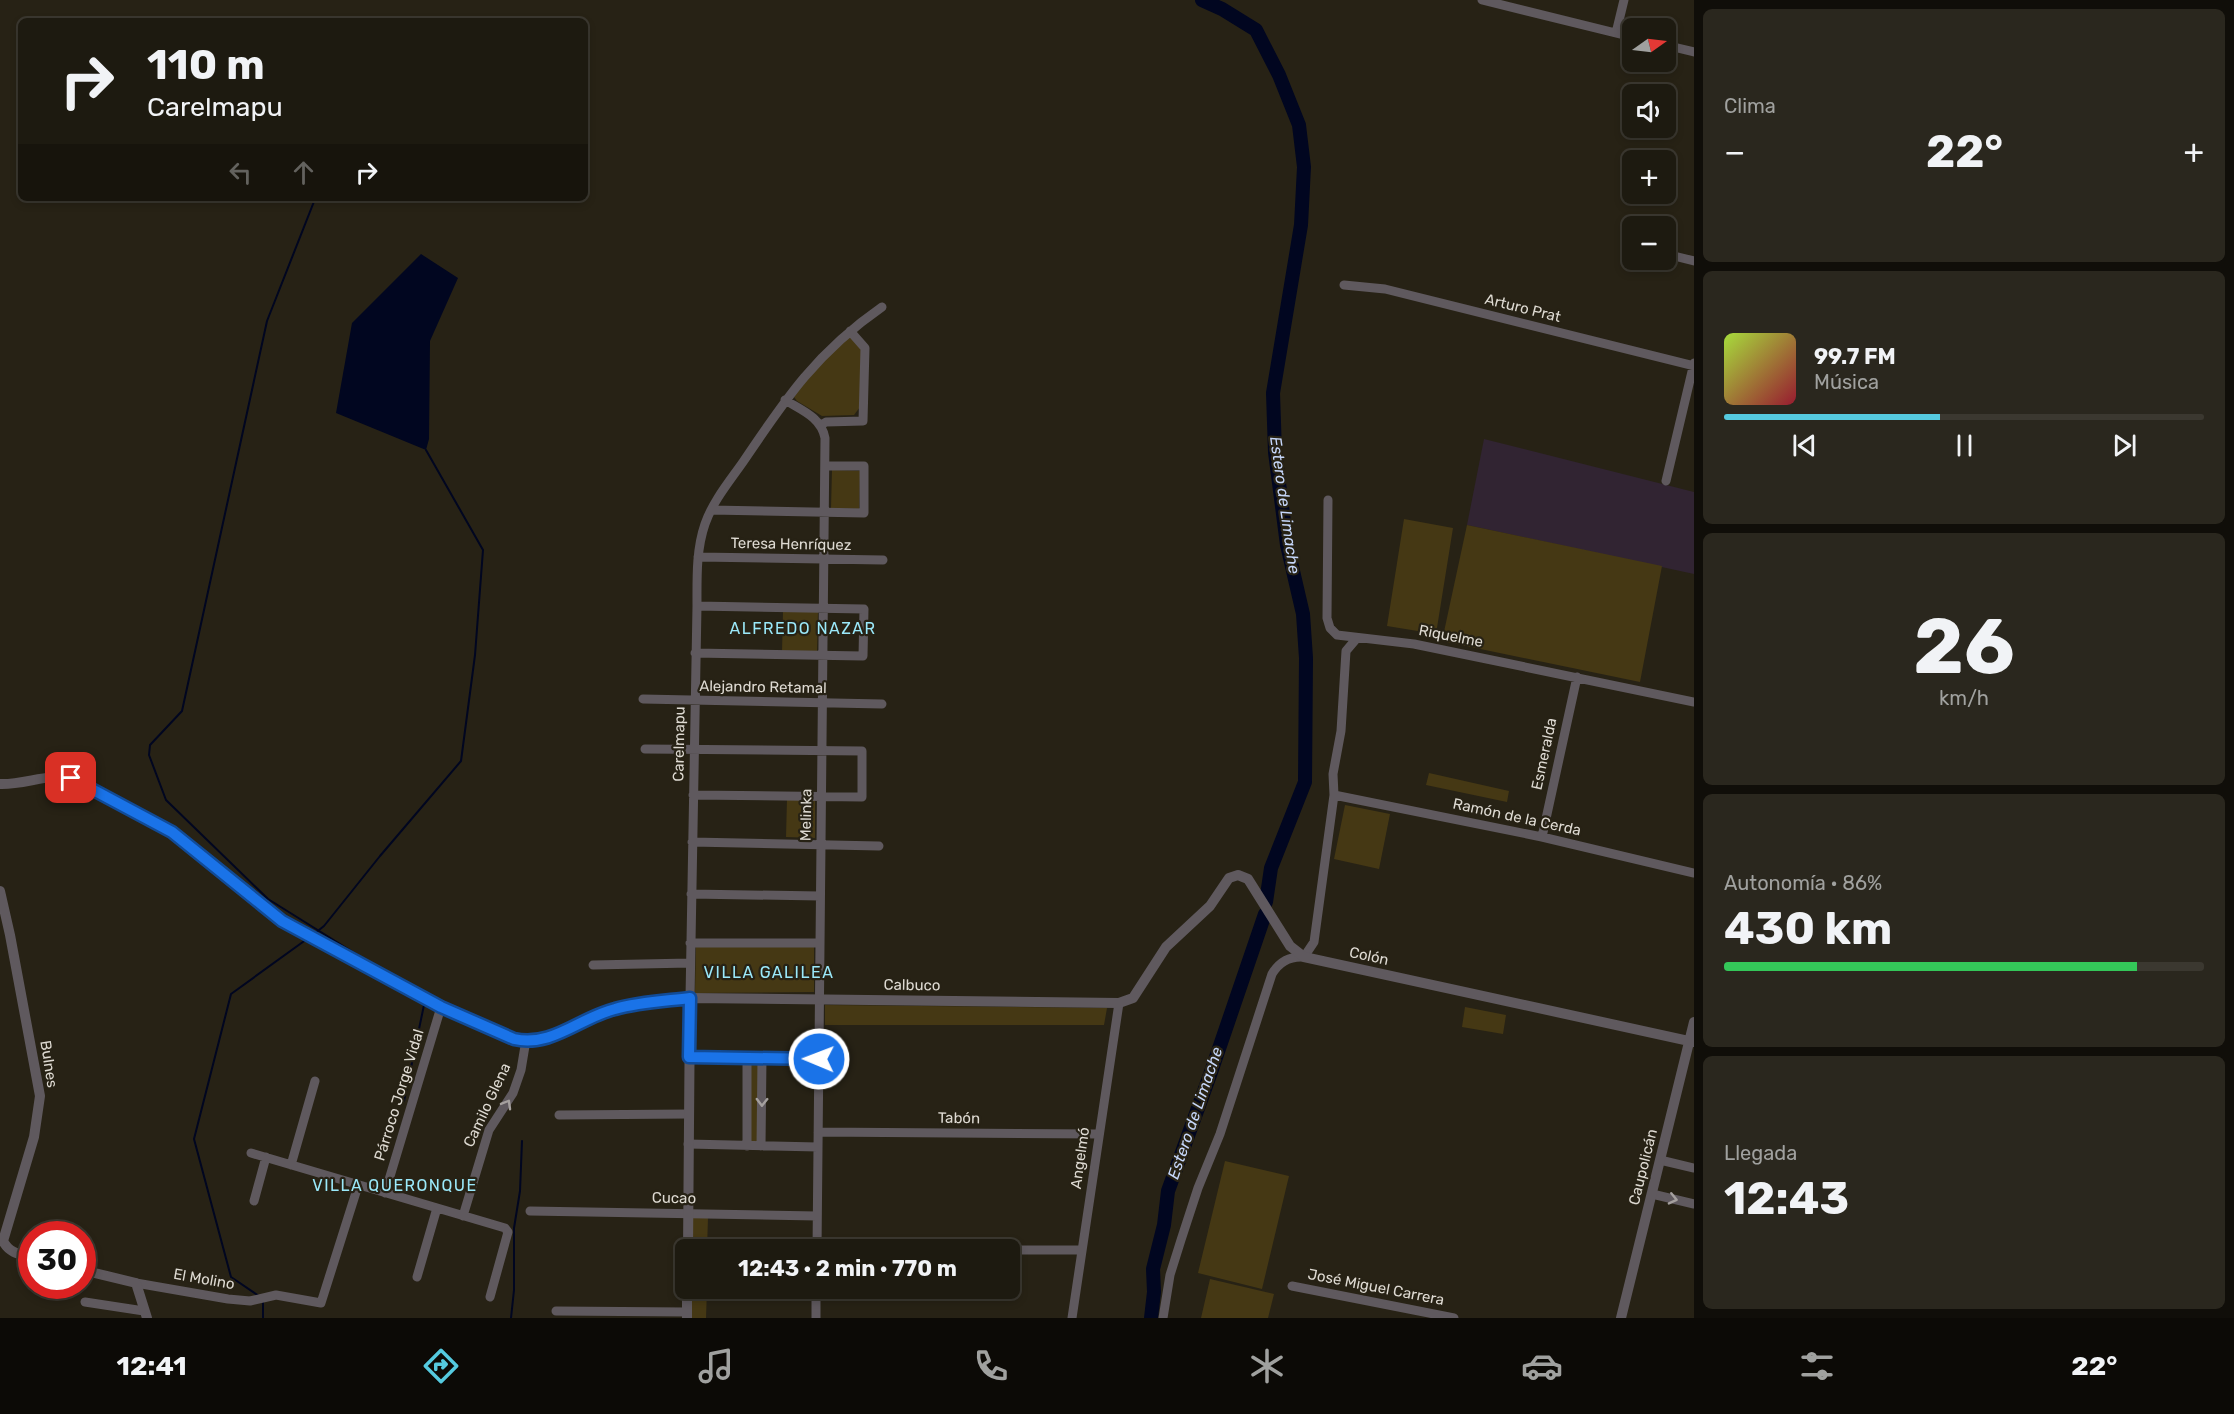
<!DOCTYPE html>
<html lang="es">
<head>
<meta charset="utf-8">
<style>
  :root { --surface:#1d1a10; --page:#2a271e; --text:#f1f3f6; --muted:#a0a19f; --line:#3b3830; --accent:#55cadf }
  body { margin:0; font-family:Rubik,sans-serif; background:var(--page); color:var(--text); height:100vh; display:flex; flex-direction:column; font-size:22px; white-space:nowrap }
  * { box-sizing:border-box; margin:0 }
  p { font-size:20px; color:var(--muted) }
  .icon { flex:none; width:33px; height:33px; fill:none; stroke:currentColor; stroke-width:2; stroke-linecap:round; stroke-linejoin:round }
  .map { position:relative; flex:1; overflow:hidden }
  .drawer { display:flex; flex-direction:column; gap:9px; padding:9px; background:#100e09; width:540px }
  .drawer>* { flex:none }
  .guide { position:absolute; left:18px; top:18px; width:570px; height:183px; border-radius:9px; box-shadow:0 3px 9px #0003,0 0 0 2px var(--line); background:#1d1a10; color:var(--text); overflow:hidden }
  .needle { width:39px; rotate:76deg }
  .tools { position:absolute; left:1622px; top:18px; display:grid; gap:12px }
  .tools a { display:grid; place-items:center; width:54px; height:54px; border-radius:9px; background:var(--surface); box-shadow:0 3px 9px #0003,0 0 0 2px var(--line); font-size:30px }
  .speed { position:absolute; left:18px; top:1221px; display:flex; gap:12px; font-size:30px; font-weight:700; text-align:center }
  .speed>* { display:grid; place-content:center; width:78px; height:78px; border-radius:50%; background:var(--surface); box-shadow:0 3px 9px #0003,0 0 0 2px var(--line); line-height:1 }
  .speed .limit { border:9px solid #d22; background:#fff; color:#111 }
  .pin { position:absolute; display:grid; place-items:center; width:51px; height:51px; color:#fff; margin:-26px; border-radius:12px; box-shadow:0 3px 9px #0006 }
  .me { position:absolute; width:66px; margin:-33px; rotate:271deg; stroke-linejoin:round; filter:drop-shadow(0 0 4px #0008) }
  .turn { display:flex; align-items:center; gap:21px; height:126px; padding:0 30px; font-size:27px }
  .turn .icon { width:78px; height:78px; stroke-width:2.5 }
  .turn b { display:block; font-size:42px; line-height:51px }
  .lanes { display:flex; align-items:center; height:57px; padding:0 30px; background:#0003; justify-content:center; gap:30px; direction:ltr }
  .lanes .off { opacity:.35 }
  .big { font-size:45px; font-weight:700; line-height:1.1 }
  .drawer .widget { flex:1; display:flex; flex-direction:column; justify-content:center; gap:9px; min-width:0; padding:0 21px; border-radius:9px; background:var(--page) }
  .drawer .dial { align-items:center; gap:0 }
  .dial b { font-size:78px; line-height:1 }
  .song { display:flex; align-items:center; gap:18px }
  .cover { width:72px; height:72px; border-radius:9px; background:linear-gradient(135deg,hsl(80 70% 55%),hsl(350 70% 35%)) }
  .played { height:6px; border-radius:3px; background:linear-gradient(90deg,var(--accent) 45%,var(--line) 45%) }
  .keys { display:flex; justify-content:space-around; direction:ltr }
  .heat { display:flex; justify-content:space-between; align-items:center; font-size:33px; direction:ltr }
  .charge { height:9px; border-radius:4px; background:linear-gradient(90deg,#34c759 86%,var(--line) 0) }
  .trip { position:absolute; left:675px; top:1239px; width:345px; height:60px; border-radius:9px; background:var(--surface); box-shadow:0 3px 9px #0003,0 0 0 2px var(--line); font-weight:700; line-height:60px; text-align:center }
  .dock { display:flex; height:96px; justify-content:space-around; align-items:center; background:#0c0a06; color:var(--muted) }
  .dock .icon { width:42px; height:42px }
  .dock .selected { color:var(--accent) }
  .dock b { font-size:27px; color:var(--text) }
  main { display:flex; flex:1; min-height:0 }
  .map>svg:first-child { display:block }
</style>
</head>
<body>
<main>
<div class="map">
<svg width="1694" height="1318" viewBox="0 0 1694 1318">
  <rect width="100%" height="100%" fill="#272215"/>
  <path fill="#312432" d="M 1484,439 L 1694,492 L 1694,574 L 1467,525 Z"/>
  <path fill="#453814" d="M 851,335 L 862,348 L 860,407 L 854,415 L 822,416 L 797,401 L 794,397 L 813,370 Z
    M 832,470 L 860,471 L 859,509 L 831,508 Z
    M 1404,519 L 1453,528 L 1436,634 L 1387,626 Z
    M 1467,525 L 1662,566 L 1640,682 L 1442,641 Z
    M 783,611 L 818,612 L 817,653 L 782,652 Z
    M 1429,773 L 1509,791 L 1507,802 L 1426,785 Z
    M 787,799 L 815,799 L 815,838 L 786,837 Z
    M 1345,805 L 1390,814 L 1379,869 L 1334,859 Z
    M 696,945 L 814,946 L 814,992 L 695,993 Z
    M 825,1005 L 1107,1008 L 1104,1025 L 825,1025 Z
    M 1465,1007 L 1506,1015 L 1503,1034 L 1462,1027 Z
    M 750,1061 L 760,1061 L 759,1142 L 749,1142 Z
    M 1225,1161 L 1289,1176 L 1262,1289 L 1198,1273 Z
    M 693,1217 L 708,1218 L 707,1249 L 693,1250 Z
    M 1210,1279 L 1274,1294 L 1268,1318 L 1201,1318 Z
    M 692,1289 L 707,1289 L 706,1318 L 692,1318 Z"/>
  <path fill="#010620" d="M 421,254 L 458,278 L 430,341 L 429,439 L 426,450 L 336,413 L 352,323 Z"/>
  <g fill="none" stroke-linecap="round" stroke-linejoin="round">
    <path stroke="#010620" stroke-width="2" d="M 315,199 L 267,321 L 182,711 L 150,745 L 149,755 L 166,800 L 268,899 L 372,964
      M 314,934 L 324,926 L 380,856 L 461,761 L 475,655 L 483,550 L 426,450
      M 404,1101 L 424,1005
      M 259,1296 L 231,1277 L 194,1139 L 231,994 L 307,939
      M 263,1318 L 263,1300
      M 511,1318 L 514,1290 L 514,1228 L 520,1191 L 522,1141"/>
    <path stroke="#010620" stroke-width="14" d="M 1202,0 L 1222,9 L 1256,30 L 1279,75 L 1299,125 L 1304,167 L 1301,225 L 1273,393 L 1275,452 L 1287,545 L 1303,614 L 1306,658 L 1305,782 L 1271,868 L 1266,902
      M 1151,1318 L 1154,1292 L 1153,1269 L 1164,1225 L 1168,1191 L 1210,1075 L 1265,914"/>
    <path stroke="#5f595e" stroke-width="9" d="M 1482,0 L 1632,37
      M 1616,33 L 1624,0
      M 1665,45 L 1694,52
      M 1670,255 L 1694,261
      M 1344,285 L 1385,289 L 1694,366
      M 785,400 C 801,410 821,417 825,438 L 817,1250
      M 821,425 L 826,422 L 863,421 L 865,348 L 850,331
      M 1666,481 L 1694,363
      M 1328,500 L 1327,618 L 1330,628 L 1337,635 L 1414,644 L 1694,702
      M 711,510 L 864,513 L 864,466 L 825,466
      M 698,557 L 883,560
      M 695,653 L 863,656 L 864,609 L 697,606
      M 643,699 L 882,704
      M 645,749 L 862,751 L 862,797 L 693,795
      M 1334,795 L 1542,837 L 1694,873
      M 1542,837 L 1577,677
      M 692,842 L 879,846
      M 691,894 L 820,896
      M 690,943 L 819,943
      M 593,965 L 690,963
      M 690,998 L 697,606 C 697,578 696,550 705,524 C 713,501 729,482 743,462 C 786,398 817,352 882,307
      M 689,1057 L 819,1059
      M 559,1115 L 689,1114
      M 818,1132 L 1099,1134
      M 688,1144 L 818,1147
      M 747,1146 L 747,1058
      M 761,1146 L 762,1058
      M 251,1153 L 505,1228 L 508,1232 L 490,1297
      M 1660,1160 L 1694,1168
      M 291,1165 L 315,1081
      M 385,1193 L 441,1007
      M 1652,1194 L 1694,1204
      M 254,1201 L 266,1157
      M 530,1211 L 817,1216
      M 463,1216 L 489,1130 L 513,1093 L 521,1070 L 526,1040
      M 817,1248 L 996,1250
      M 1010,1250 L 1082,1250
      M 417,1277 L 437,1208
      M 136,1283 L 228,1299 L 250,1301 L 276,1295 L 321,1303 L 358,1186
      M 1292,1286 L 1454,1318
      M 85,1302 L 144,1311
      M 556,1311 L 687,1312
      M 816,1318 L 816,1288
      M 1072,1318 L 1119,1003
      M 1163,1318 L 1170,1275 L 1181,1240 L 1198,1188 L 1220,1134 L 1272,974 C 1279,962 1290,956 1304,957 L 1314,942 L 1334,795 L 1333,774 L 1341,731 L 1346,651 L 1357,638"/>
    <path stroke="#5f595e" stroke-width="10" d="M 0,784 C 24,785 49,773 71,778 L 172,832 L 282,921 L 441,1007 L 521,1040 L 550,1037 L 617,1008 L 690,998 L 1119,1003 L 1133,998 L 1166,947 L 1210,906 L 1229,878 L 1238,875 L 1248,879 L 1290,946 L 1304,957 L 1694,1042
      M 0,891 L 10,935 L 40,1096 L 34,1137 L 3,1241
      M 3,1241 C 9,1253 19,1254 32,1257
      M 688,1250 L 690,998
      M 82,1270 L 136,1283 L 147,1318
      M 687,1318 L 687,1288
      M 1621,1318 L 1694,1022"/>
  </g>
  <defs><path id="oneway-chevron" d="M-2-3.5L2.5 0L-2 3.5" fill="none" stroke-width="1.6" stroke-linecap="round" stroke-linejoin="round" transform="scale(1.5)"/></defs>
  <g stroke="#a5a09e">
    <use href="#oneway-chevron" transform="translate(762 1102) rotate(91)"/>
    <use href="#oneway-chevron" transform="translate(507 1104) rotate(-60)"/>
    <use href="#oneway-chevron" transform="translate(1673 1199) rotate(13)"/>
  </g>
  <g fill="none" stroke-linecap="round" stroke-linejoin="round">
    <defs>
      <path id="route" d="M 71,778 L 172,832 L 282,921 L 441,1007 L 514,1039 C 551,1048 581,1017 615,1009 C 639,1002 665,1001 690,998 L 689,1057 L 819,1059"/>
    </defs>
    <use href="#route" stroke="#114b97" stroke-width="15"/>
    <use href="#route" stroke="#1a73e8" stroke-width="10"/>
  </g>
  <g text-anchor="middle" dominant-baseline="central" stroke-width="4.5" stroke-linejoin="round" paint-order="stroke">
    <g font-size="15" fill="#dedad2" stroke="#272215">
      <text transform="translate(1523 308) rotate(14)">Arturo Prat</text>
      <text transform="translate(791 544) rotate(1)">Teresa Henríquez</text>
      <text transform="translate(1451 636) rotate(11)">Riquelme</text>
      <text transform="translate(763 687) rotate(1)">Alejandro Retamal</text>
      <text transform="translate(679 744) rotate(-89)">Carelmapu</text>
      <text transform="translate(1544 754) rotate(-78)">Esmeralda</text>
      <text transform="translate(806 815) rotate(-89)">Melinka</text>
      <text transform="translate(1517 817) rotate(12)">Ramón de la Cerda</text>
      <text transform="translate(1369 956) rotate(12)">Colón</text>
      <text transform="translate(912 985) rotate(1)">Calbuco</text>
      <text transform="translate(49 1064) rotate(81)">Bulnes</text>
      <text transform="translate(399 1095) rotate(-73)">Párroco Jorge Vidal</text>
      <text transform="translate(487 1105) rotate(-65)">Camilo Glena</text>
      <text transform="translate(959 1118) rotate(1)">Tabón</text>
      <text transform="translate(1080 1158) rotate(-82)">Angelmó</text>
      <text transform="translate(1643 1167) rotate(-76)">Caupolicán</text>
      <text transform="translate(674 1198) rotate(1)">Cucao</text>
      <text transform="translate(204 1279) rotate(10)">El Molino</text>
      <text transform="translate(1376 1287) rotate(11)">José Miguel Carrera</text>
    </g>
    <g font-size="16" font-style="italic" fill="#c6d7fa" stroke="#272215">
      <text transform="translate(1285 505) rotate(82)">Estero de Limache</text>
      <text transform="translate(1195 1113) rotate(-71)">Estero de Limache</text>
    </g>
    <g font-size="16" letter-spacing="1.5" fill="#9be9fa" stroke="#272215">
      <text x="803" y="628">ALFREDO NAZAR</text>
      <text x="769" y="972">VILLA GALILEA</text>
      <text x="395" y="1185">VILLA QUERONQUE</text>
    </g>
  </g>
</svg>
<div class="tools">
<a><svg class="needle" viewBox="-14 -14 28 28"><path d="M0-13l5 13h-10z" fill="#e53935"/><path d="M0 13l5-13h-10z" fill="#a0a19f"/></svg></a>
<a><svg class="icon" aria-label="sound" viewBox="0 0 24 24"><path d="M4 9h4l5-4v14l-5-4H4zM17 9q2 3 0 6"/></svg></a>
<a>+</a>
<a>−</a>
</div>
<div class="speed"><div class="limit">30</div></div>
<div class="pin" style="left:71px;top:778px;background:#d93025"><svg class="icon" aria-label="arrive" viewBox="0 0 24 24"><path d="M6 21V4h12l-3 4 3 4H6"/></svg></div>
<svg class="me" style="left:819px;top:1059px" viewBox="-20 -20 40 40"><circle r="17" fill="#1a73e8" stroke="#fff" stroke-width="3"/><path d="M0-11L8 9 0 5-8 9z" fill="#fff"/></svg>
<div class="trip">12:43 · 2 min · 770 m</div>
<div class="guide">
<div class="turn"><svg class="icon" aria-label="right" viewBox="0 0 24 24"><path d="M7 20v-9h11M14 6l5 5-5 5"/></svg><div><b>110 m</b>Carelmapu</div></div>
<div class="lanes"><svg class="icon off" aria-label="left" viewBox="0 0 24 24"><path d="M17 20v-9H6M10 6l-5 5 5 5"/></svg><svg class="icon off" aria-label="ahead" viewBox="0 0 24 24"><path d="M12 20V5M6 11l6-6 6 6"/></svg><svg class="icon" aria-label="right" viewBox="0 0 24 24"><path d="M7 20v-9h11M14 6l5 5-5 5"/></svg></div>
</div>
</div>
<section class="drawer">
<div class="widget"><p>Clima</p>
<div class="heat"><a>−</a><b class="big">22°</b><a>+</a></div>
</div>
<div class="widget">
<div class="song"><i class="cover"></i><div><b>99.7 FM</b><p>Música</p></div></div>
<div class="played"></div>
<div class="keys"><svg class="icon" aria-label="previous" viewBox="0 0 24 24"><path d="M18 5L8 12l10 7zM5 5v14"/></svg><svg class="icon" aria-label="pause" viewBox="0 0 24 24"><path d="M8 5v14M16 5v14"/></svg><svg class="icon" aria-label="next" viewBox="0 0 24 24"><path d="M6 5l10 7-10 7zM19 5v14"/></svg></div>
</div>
<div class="widget dial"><b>26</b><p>km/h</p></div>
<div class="widget"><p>Autonomía · 86%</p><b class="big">430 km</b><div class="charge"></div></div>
<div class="widget"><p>Llegada</p><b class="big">12:43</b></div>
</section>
</main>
<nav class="dock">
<b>12:41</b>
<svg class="icon selected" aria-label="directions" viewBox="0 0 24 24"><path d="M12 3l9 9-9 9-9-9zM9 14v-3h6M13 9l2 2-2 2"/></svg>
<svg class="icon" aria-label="music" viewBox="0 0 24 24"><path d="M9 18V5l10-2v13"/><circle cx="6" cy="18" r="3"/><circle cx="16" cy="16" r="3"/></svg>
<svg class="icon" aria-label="phone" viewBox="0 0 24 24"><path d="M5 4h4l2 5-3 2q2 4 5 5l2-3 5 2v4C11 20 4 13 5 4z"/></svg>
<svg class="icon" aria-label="climate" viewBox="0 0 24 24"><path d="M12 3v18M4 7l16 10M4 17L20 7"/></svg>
<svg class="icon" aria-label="car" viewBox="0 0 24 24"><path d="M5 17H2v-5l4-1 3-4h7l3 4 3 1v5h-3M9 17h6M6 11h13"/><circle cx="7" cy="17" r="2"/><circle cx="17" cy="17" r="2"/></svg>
<svg class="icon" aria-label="filters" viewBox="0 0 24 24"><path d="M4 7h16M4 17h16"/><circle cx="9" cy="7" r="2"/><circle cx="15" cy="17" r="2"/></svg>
<b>22°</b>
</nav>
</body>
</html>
